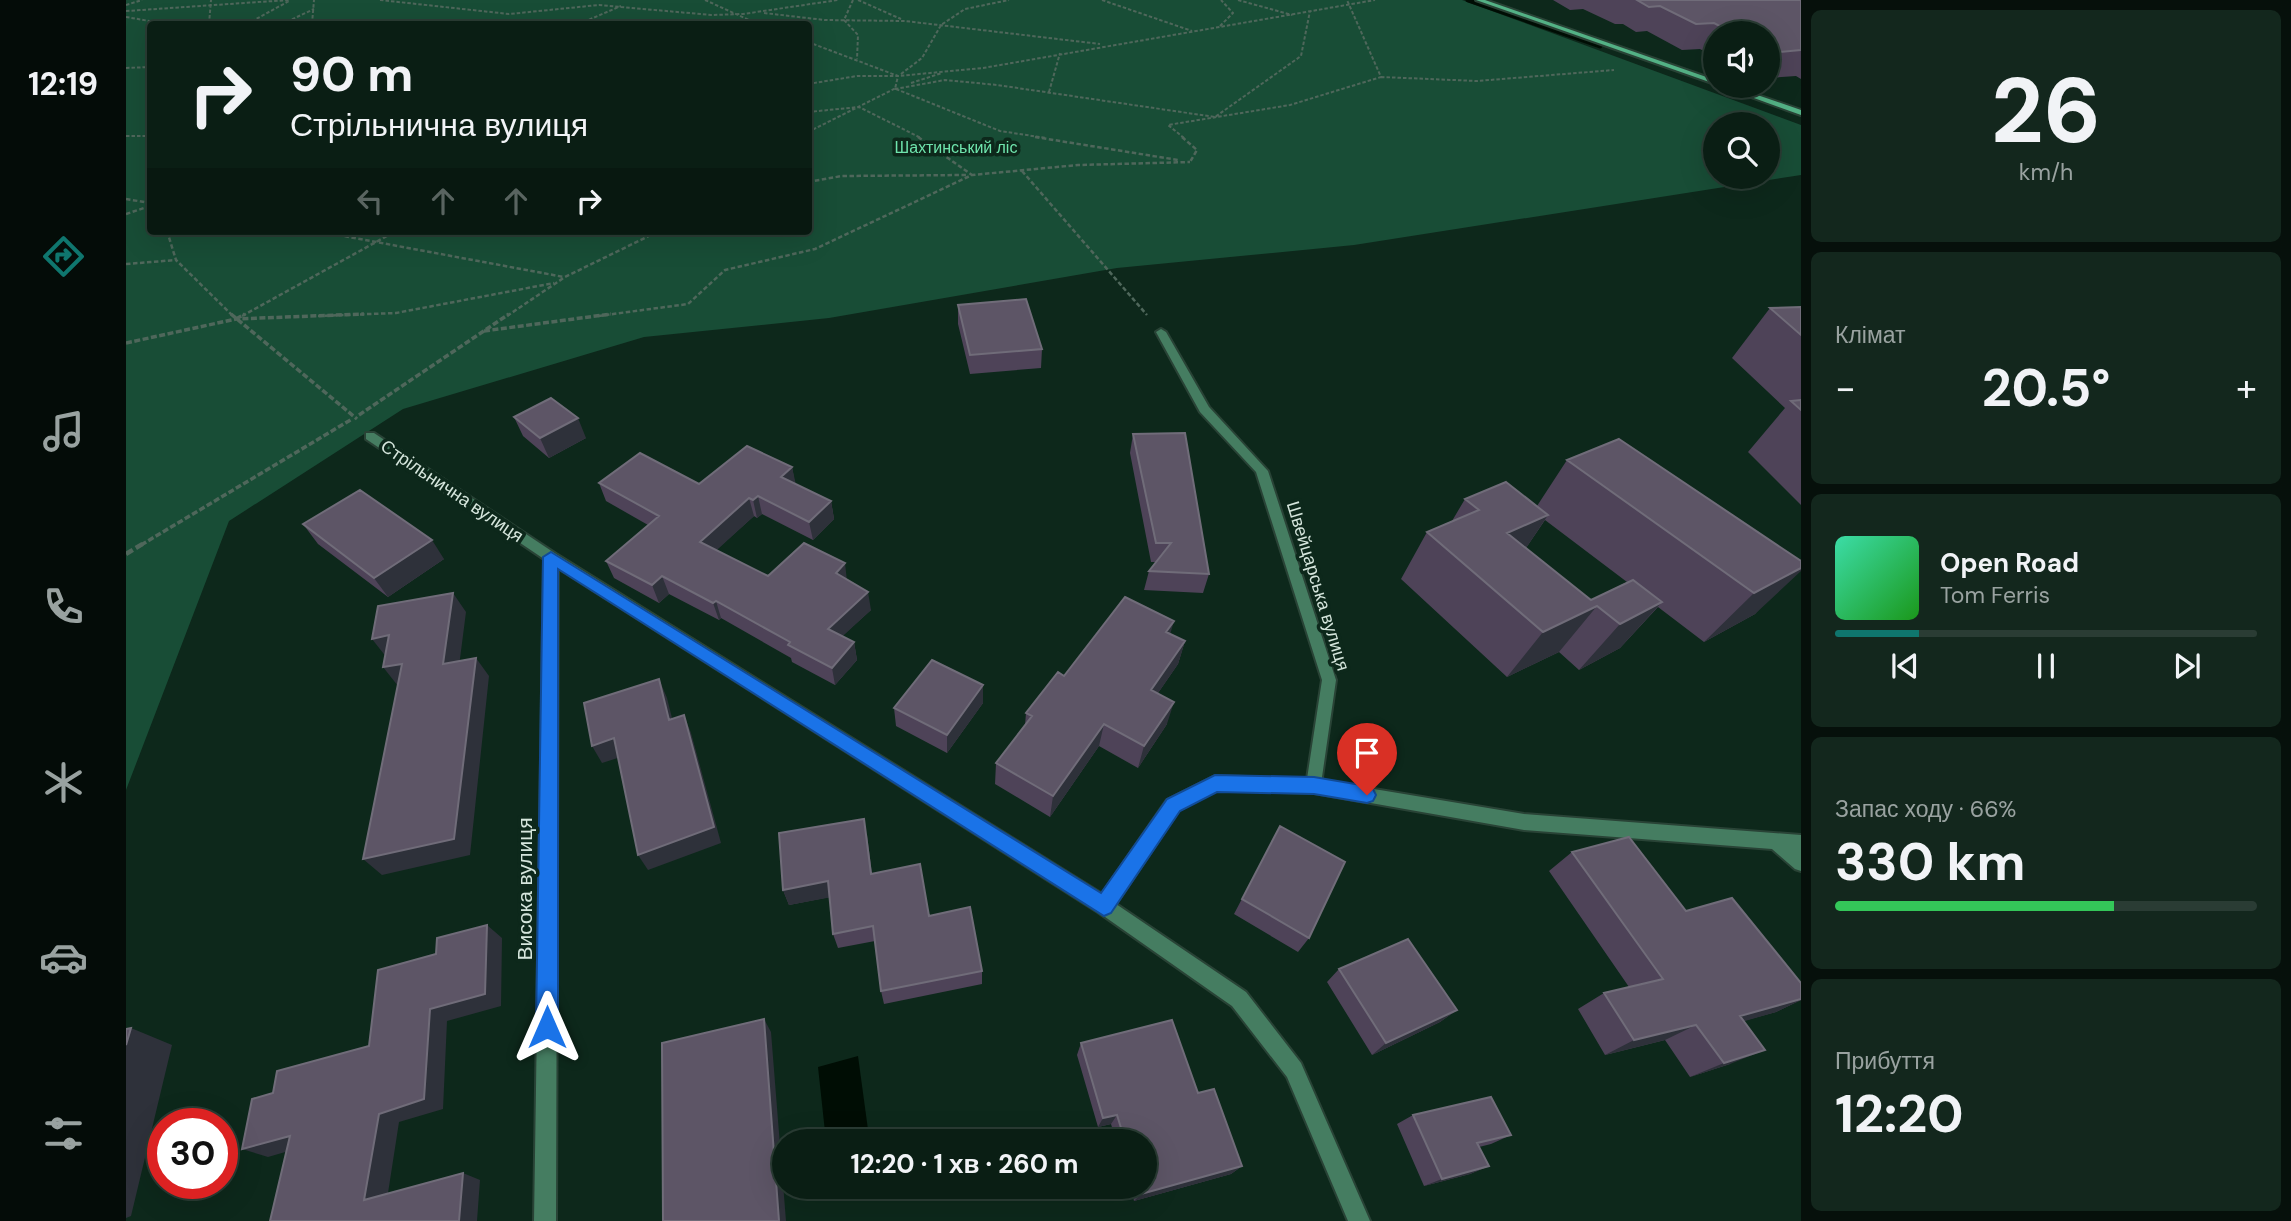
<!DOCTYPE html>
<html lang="uk">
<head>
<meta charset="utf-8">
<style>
  :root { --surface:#0a1e14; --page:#13271d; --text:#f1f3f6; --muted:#99a2a0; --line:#2a3c34; --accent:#0f766e }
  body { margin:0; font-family:"DM Sans",sans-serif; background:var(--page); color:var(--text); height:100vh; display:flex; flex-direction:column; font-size:26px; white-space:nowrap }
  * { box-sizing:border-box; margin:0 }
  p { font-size:23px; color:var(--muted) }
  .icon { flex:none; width:38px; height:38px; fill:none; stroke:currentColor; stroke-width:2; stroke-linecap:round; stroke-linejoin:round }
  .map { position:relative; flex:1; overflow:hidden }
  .side { display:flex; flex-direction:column; gap:10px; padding:10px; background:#06100b; width:490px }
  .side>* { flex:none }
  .banner { position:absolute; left:21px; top:21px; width:665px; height:214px; border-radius:7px; box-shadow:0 7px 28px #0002,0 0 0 2px var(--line); background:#0a1e14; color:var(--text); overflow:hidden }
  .buttons { position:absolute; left:1577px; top:21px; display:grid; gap:14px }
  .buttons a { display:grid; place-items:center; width:77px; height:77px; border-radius:50%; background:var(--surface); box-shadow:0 7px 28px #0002,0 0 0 2px var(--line); font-size:35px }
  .speed { position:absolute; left:21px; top:1108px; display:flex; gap:14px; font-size:35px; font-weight:700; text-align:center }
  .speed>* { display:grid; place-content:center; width:91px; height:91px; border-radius:50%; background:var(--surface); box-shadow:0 7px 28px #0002,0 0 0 2px var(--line); line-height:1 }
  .speed .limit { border:10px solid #d22; background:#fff; color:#111 }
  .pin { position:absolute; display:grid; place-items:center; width:60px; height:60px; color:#fff; margin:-72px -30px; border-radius:50% 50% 50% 0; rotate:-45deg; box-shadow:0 0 7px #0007 }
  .pin .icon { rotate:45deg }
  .me { position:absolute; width:77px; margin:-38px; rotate:0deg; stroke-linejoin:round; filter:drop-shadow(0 0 5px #0008) }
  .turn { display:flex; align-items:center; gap:24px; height:147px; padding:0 28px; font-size:32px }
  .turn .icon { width:91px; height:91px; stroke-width:2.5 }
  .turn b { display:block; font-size:49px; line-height:60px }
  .lanes { display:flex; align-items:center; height:66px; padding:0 28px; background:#0003; justify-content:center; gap:35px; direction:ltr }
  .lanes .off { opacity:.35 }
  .big { font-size:52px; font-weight:700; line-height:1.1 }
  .side .card { flex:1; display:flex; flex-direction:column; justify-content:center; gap:10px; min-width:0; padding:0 24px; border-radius:10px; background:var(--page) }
  .side .dial { align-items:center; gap:0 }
  .dial b { font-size:91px; line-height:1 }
  .song { display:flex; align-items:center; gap:21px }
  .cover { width:84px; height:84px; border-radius:10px; background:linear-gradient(135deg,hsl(160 70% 55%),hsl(120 70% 35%)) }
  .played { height:7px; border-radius:4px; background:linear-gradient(90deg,var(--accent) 20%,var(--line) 20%) }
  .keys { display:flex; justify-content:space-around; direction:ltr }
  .heat { display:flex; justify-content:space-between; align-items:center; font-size:38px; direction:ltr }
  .charge { height:10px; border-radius:5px; background:linear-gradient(90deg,#34c759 66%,var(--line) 0) }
  .trip { position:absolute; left:646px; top:1129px; width:385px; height:70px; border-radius:35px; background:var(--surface); box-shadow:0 7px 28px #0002,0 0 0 2px var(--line); font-weight:700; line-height:70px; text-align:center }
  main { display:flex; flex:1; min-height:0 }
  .tabs { display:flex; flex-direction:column; width:126px; justify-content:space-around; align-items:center; background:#040c08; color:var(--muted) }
  .tabs .icon { width:49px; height:49px }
  .tabs .current { color:var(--accent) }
  .tabs b { font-size:32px; color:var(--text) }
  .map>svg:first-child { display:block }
</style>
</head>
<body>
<main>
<nav class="tabs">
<b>12:19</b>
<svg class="icon current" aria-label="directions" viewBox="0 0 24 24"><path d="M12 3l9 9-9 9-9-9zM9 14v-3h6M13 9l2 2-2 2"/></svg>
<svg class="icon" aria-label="music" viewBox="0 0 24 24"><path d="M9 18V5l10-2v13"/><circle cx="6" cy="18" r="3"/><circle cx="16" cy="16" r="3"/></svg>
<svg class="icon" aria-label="phone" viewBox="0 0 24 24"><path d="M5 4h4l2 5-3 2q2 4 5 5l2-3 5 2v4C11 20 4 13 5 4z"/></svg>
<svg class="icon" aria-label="climate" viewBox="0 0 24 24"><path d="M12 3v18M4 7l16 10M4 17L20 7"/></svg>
<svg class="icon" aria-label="car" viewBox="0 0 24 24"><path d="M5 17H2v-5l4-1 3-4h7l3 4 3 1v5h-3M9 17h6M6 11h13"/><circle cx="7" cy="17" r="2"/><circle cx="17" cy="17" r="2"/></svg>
<svg class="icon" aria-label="filters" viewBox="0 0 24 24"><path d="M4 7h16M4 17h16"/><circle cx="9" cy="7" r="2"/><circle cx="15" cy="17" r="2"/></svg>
</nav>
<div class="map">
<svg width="1675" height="1221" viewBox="0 0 1675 1221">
  <rect width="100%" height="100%" fill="#0d281b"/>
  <path fill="#184d36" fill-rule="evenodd" d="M 0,0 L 1336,0 L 1675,125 L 1675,175 L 1228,245 L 991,268 L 703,318 L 518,337 L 277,409 L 103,521 L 0,790 ZM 24,24 L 682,24 L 682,231 L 24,231 ZM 1589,124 L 1642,124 L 1642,177 L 1589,177 Z"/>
  <path fill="#000d04" d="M 732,1056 L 743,1137 L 727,1141 L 700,1141 L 692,1067 Z"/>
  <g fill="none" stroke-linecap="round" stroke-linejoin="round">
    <path stroke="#000d04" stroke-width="5" d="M 1342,0 L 1474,46"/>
    <defs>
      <path id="lane" d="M 1188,779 L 1398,814 L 1675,835 L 1675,871 L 1669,869 L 1646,849 L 1398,830 L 1188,793 L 1182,791 L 1180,786 L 1182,781 Z"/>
      <path id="street" d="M 1035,329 L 1040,332 L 1083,407 L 1142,471 L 1210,680 L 1194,791 L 1188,793 L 1091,790 L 1053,810 L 990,904 L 1120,992 L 1175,1063 L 1244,1221 L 1222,1221 L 1161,1077 L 1106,1006 L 972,912 L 432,568 L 430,1221 L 408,1221 L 418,559 L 240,439 L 240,433 L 248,433 L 430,554 L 976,894 L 1041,800 L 1089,776 L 1181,779 L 1196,680 L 1130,472 L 1074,412 L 1030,332 Z"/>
      <path id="secondary" d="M 1350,0 L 1359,0 L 1589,80 L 1589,84 Z
        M 1595,86 L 1605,86 L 1675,110 L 1675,115 Z"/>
    </defs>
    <use href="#lane" stroke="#294336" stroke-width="4"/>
    <use href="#street" stroke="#294336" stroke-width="4"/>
    <use href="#secondary" stroke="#294336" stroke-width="4"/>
    <path stroke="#4f675b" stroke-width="2" stroke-dasharray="3.5 2" stroke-linecap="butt" d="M 254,0 L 383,14 L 473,5 L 585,15 L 617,14 L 712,0
      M 579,0 L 632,24
      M 727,0 L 718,20 L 732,35 L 731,59
      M 732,0 L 775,19
      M 976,0 L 1066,31
      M 1112,0 L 1166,15
      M 0,5 L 16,0
      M 0,11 L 163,0
      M 638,13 L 699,20 L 779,21 L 974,44
      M 0,17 L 41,24
      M 83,24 L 85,0
      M 121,24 L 163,1
      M 156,24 L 188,9
      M 186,24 L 188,0
      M 453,24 L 495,6
      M 1094,26 L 1107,13 L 1095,0
      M 682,42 L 772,76 L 769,89
      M 0,68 L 24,67
      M 775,74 L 796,58 L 815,25 L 839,9 L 883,0
      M 1255,77 L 1351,81 L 1488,70
      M 785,83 L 816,73
      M 682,84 L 731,76 L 772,76 L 857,68 L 1249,0
      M 769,89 L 819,80 L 871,85 L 1089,117 L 1175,56 L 1184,11
      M 770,89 L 874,131 L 920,138
      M 923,92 L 934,53
      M 682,112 L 733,107 L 795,138
      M 682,132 L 770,88
      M 0,136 L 24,136
      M 1058,138 L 1042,125 L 1164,105 L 1255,77 L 1221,0"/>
    <path stroke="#4f675b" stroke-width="2.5" stroke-dasharray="4.5 2.5" stroke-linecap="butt" d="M 792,137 L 846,175
      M 909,137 L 1052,160
      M 1056,137 L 1071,150 L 1064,162
      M 896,171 L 1021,315
      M 682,182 L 716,176 L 841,175
      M 0,199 L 24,203
      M 0,214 L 24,206
      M 41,231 L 50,260 L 107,316
      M 191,231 L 438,277
      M 0,264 L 50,260
      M 116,316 L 270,231
      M 192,316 L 270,313 L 428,283
      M 381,316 L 439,277 L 533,231
      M 472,316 L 562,304 L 599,270 L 689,249 L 846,175 L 952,165 L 1064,162"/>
    <path stroke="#4f675b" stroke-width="3.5" stroke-dasharray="6 2.5" stroke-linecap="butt" d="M 105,314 L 231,419
      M 110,319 L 119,314
      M 358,331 L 485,314
      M 0,343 L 110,319 L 238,314
      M 233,415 L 383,314
      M 15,545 L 226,419"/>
    <path stroke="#4f675b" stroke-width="4.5" stroke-dasharray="8 3.5" stroke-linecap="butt" d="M 0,554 L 18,543"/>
    <use href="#lane" fill="#457d61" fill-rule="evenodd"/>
    <use href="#street" fill="#457d61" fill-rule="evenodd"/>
    <use href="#secondary" fill="#53b185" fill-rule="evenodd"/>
  </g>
  <path fill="#4e4358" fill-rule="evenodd" d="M 1427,0 L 1675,0 L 1675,79 L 1670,76 L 1642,78 L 1642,33 L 1589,33 L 1589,57 L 1574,49 L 1556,50 L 1521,31 L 1510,32 L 1497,24 L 1489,24 L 1457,9 L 1444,10 Z
    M 832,305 L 916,349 L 915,368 L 844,374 L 832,324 Z
    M 1675,307 L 1675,505 L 1622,452 L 1659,408 L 1606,358 L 1644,308 Z
    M 388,417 L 460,438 L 423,458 L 397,436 Z
    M 1007,434 L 1083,574 L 1077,593 L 1018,590 L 1023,571 L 1030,562 L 1025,562 L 1004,453 Z
    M 1441,460 L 1675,561 L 1629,614 L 1578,642 L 1532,607 L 1494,648 L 1453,670 L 1433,652 L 1381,677 L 1275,579 L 1301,532 L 1326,521 L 1339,499 L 1411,506 ZM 1419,520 L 1501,582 L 1465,600 L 1400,548 Z
    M 666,467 L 669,484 L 705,501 L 708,519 L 687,540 L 636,514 L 631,518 L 628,516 L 590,550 L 642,576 L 721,580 L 745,610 L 716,636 L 728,642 L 731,660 L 709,685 L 666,662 L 665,658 L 595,618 L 593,620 L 543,594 L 533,603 L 488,578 L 480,561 L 522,525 L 480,501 L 473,483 L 573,484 Z
    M 177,524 L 318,559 L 262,597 L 192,544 Z
    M 1044,634 L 1059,641 L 1052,664 L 1032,693 L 1041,724 L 1012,768 L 973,746 L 924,817 L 869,784 L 870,763 L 899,725 L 900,713 L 938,676 Z
    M 857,685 L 857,703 L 821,753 L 770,726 L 768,708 Z
    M 1154,826 L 1183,938 L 1172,952 L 1108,914 Z
    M 741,835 L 746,874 L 803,916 L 856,971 L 856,984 L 758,1004 L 755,991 L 749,941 L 712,948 L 707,934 L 704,897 L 663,905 L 657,890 Z
    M 1446,852 L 1560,911 L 1675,983 L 1675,1000 L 1650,1012 L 1617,1021 L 1604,1064 L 1564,1077 L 1539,1040 L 1479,1055 L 1452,1009 L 1478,993 L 1503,987 L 1423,871 Z
    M 1213,969 L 1331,1010 L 1314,1022 L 1246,1055 L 1201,982 Z
    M 955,1043 L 1072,1093 L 1116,1166 L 1105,1174 L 1008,1201 L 1004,1186 L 1018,1186 L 1018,1141 L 990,1141 L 985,1124 L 972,1127 L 951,1055 Z
    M 1287,1115 L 1385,1135 L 1365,1144 L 1353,1147 L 1363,1166 L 1344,1174 L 1298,1186 L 1271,1124 Z"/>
  <path fill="#2e313a" d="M 452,418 L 460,438 L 423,458 L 414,438 Z
    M 666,467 L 670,485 L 655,477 Z
    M 632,496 L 636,514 L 631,518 L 627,500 Z
    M 623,498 L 628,516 L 580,560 L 574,542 Z
    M 705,501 L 708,519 L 687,540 L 683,522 Z
    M 1422,515 L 1390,563 L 1381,533 Z
    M 306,540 L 318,559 L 262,597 L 248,578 Z
    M 719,563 L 721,581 L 710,573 Z
    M 1675,568 L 1675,571 L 1629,614 L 1578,642 L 1628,593 Z
    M 536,576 L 543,594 L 533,603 L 526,585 Z
    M 742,592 L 745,610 L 705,647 L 702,629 Z
    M 327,593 L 340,612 L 331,682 L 317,664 Z
    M 590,601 L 595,618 L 593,620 L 587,603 Z
    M 1536,602 L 1494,648 L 1453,670 L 1494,624 Z
    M 1471,606 L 1433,652 L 1381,677 L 1417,632 Z
    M 1048,621 L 1041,645 L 1040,632 Z
    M 263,635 L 261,658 L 246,639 Z
    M 1059,641 L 1052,664 L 1019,712 L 1025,690 Z
    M 728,642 L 731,660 L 709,685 L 706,668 Z
    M 350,658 L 363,676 L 344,855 L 256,875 L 237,859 Z
    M 276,664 L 272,686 L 257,667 Z
    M 533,679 L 541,698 L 551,738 L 543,720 Z
    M 857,685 L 857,703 L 821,753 L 821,735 Z
    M 1048,702 L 1041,724 L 1012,768 L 1018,746 Z
    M 558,715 L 565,733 L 595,843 L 522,870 L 512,855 Z
    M 978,724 L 973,746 L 924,817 L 927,796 Z
    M 488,738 L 498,756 L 476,763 L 466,746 Z
    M 702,881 L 706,897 L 663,905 L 657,890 Z
    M 361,925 L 376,938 L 375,1006 L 321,1021 L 317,1109 L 273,1122 L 260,1206 L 238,1200 L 253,1114 L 304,1009 Z
    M 1675,999 L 1675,1000 L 1650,1012 L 1581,1032 L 1614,1016 Z
    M 1331,1010 L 1314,1022 L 1246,1055 L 1260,1043 Z
    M 638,1019 L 645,1032 L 660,1221 L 653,1221 Z
    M 1570,1025 L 1539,1040 L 1479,1055 L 1508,1040 Z
    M 5,1028 L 46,1045 L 5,1216 L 0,1218 L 0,1045 Z
    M 1639,1050 L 1604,1064 L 1564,1077 L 1598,1063 Z
    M 991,1115 L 985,1124 L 972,1127 L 977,1118 Z
    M 164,1136 L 187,1144 L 142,1157 L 116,1149 Z
    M 1116,1166 L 1105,1174 L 1008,1201 L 1015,1194 Z
    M 1363,1166 L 1344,1174 L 1298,1186 L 1316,1179 Z
    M 337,1173 L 354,1180 L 351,1221 L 333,1221 Z"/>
  <path fill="#5d5566" stroke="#706c79" stroke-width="2" d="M 1511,0 L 1675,0 L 1675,50 L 1654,52 L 1642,45 L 1642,33 L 1607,33 L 1588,23 L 1570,24 L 1534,6 L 1523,7 Z
    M 900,299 L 916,349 L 844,355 L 832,305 Z
    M 1675,307 L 1675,335 L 1644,308 Z
    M 425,398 L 452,418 L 414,438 L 388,417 Z
    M 1675,400 L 1675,410 L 1665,401 Z
    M 1059,433 L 1083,574 L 1023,571 L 1045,543 L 1030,543 L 1007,434 Z
    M 1493,439 L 1675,561 L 1675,568 L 1628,593 L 1441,460 Z
    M 621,446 L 666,467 L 655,477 L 705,501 L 683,522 L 632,496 L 627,500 L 623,498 L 574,542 L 642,576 L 678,543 L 719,563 L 710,573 L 742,592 L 702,629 L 728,642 L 706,668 L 662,645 L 664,642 L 590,601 L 587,603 L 536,576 L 526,585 L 480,561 L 533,516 L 473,483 L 514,453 L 573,484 Z
    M 1380,482 L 1422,515 L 1381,533 L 1465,600 L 1507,580 L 1536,602 L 1494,624 L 1471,606 L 1417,632 L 1301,532 L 1353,510 L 1339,499 Z
    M 234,490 L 306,540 L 248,578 L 177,524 Z
    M 327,593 L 317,664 L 350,658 L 328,839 L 237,859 L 276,664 L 257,667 L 263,635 L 246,639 L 252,606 Z
    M 999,597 L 1048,621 L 1040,632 L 1059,641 L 1025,690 L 1048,702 L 1018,746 L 978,724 L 927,796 L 870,763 L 906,716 L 900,713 L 932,672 L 938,676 Z
    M 806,660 L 857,685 L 821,735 L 768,708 Z
    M 533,679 L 543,720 L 558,715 L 588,827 L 512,855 L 488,738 L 466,746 L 458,703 Z
    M 738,819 L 745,874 L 794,864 L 803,916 L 844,907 L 856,971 L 755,991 L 747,926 L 707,934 L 702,881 L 657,890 L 653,833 Z
    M 1154,826 L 1219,862 L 1183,938 L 1116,899 Z
    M 1503,837 L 1560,911 L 1606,898 L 1675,983 L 1675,999 L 1614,1016 L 1639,1050 L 1598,1063 L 1570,1025 L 1508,1040 L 1478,993 L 1537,979 L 1446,852 Z
    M 361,925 L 359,994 L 304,1009 L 298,1099 L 253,1114 L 238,1200 L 337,1173 L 333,1221 L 144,1221 L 164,1136 L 116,1149 L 126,1099 L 147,1093 L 151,1071 L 243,1046 L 252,970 L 310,954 L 311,938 Z
    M 1282,939 L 1331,1010 L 1260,1043 L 1213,969 Z
    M 638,1019 L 653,1221 L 537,1221 L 536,1043 Z
    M 1046,1020 L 1072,1093 L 1088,1089 L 1116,1166 L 1015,1194 L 1013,1186 L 1018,1186 L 1018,1141 L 999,1141 L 991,1115 L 977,1118 L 955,1043 Z
    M 5,1028 L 0,1045 L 0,1029 Z
    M 1365,1097 L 1385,1135 L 1351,1143 L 1363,1166 L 1316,1179 L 1287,1115 Z"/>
  <path fill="#1a73e8" stroke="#114b97" stroke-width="2" d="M 425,552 L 975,893 L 1041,799 L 1089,775 L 1188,777 L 1241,786 L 1247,789 L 1250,795 L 1247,801 L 1241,803 L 1188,794 L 1091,792 L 1054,811 L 985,913 L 978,916 L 432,569 L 432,1027 L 429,1035 L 421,1038 L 413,1035 L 410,1027 L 417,557 Z"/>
  <g text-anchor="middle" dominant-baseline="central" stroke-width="7" stroke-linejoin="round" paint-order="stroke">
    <g font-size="16" fill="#6fe5ad" stroke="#0d281b">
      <text x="830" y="147">Шахтинський ліс</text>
    </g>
    <g font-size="18" fill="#d6e6dd" stroke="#0d281b">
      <text transform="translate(326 491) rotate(34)">Стрільнична вулиця</text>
      <text transform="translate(1192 586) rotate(73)">Швейцарська вулиця</text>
    </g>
    <g font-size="21" fill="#d6e6dd" stroke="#0d281b">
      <text transform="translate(399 889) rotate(-90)">Висока вулиця</text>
    </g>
  </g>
</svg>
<div class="buttons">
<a><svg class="icon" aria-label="sound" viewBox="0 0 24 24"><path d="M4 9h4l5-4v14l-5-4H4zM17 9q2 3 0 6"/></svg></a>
<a><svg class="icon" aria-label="search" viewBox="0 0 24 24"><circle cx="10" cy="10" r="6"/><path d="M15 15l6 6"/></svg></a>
</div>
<div class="speed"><div class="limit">30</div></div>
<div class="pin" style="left:1241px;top:795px;background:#d93025"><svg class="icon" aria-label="arrive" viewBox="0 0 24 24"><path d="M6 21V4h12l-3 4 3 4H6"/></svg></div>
<svg class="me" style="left:421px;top:1027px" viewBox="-20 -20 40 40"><path d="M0-17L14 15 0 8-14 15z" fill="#1a73e8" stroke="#fff" stroke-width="4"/></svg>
<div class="trip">12:20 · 1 хв · 260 m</div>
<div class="banner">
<div class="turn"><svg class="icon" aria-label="right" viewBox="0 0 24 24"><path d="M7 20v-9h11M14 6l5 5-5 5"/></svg><div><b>90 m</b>Стрільнична вулиця</div></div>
<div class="lanes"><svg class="icon off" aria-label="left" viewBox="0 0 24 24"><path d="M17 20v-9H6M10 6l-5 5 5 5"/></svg><svg class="icon off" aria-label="ahead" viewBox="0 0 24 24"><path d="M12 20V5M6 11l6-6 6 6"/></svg><svg class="icon off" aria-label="ahead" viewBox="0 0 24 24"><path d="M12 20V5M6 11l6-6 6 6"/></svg><svg class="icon" aria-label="right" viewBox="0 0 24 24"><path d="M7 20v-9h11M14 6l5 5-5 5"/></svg></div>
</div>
</div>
<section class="side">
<div class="card dial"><b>26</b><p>km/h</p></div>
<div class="card"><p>Клімат</p>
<div class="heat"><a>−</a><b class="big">20.5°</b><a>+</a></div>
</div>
<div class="card">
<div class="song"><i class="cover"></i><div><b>Open Road</b><p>Tom Ferris</p></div></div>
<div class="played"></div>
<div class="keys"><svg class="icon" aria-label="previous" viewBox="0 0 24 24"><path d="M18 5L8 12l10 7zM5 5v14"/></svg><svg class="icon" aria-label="pause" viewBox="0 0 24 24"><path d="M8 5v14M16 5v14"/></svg><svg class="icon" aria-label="next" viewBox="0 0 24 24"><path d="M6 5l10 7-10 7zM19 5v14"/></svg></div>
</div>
<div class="card"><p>Запас ходу · 66%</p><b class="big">330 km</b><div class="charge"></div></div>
<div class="card"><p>Прибуття</p><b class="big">12:20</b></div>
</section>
</main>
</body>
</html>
